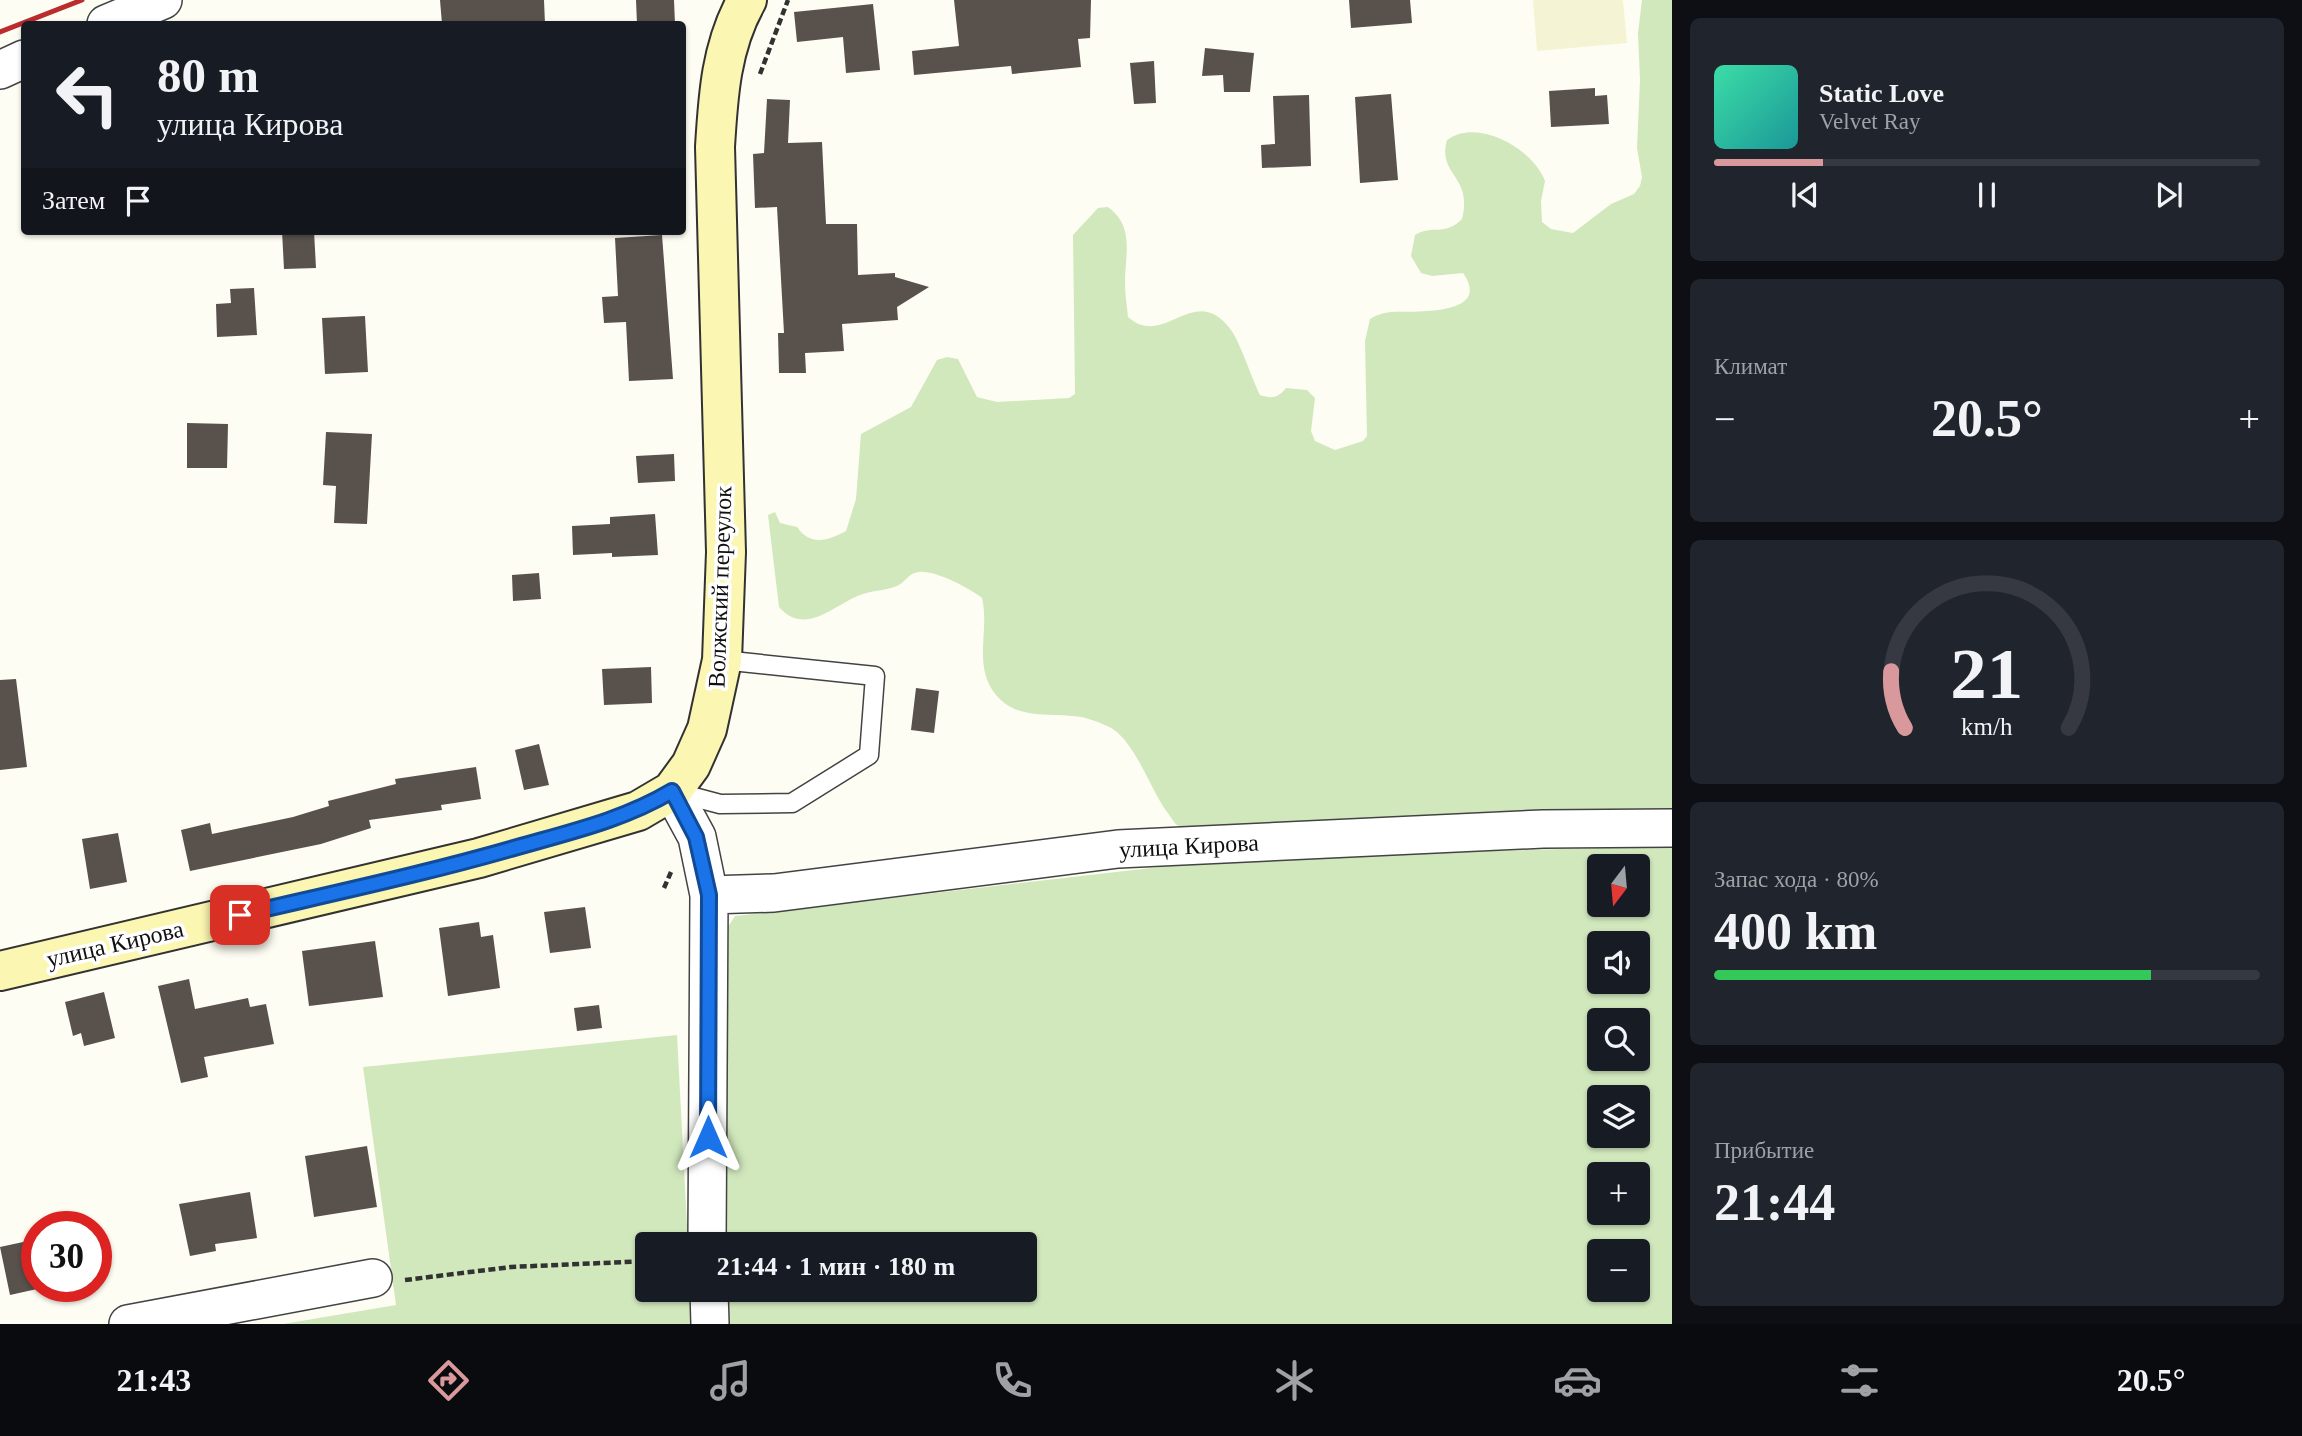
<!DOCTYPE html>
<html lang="ru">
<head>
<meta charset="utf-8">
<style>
  :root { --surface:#171b24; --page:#20242c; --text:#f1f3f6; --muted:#9ea1a6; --line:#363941; --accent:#d9999c }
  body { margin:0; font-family:Georgia,serif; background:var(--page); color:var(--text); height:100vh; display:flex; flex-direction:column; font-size:26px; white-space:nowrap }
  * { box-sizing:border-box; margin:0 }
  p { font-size:23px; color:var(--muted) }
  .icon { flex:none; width:38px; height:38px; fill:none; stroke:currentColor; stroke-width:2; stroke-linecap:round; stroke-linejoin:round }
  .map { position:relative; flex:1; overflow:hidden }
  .details { display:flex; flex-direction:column; gap:18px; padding:18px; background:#0d0f14; width:630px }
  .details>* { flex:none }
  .hud { position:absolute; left:21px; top:21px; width:665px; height:214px; border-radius:7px; box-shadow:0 2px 5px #0004; background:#171b24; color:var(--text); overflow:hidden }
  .needle { width:46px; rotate:196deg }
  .controls { position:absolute; left:1587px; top:854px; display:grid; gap:14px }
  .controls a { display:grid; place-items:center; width:63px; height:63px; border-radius:7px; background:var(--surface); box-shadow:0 2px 5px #0004; font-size:35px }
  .speed { position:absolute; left:21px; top:1211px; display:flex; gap:14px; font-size:35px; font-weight:700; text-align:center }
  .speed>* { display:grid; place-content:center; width:91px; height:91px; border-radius:50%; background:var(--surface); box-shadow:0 2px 5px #0004; line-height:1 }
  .speed .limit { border:10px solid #d22; background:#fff; color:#111 }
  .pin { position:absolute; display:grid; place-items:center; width:60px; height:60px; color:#fff; margin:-30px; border-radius:14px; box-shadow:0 4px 10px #0006 }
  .me { position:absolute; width:77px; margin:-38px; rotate:0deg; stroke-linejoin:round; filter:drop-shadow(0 0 5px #0008) }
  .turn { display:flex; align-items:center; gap:24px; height:147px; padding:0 21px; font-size:32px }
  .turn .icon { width:91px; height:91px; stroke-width:2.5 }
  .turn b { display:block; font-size:49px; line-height:60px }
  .then { display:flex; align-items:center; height:66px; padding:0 21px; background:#0003; gap:14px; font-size:26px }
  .big { font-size:52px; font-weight:600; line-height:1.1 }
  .details .widget { flex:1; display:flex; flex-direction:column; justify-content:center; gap:10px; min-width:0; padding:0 24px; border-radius:10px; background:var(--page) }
  .details .dial { align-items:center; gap:0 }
  .dial svg { height:182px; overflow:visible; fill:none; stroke:var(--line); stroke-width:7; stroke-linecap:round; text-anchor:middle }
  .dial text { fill:var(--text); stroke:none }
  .song { display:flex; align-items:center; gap:21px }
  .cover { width:84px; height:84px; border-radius:10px; background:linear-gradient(135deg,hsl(160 70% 55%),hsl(180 70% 35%)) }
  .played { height:7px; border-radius:4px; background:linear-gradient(90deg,var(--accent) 20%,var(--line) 20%) }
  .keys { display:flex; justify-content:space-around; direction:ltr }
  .heat { display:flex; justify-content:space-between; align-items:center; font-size:38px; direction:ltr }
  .charge { height:10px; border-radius:5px; background:linear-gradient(90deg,#34c759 80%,var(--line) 0) }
  .trip { position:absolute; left:635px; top:1232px; width:402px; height:70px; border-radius:7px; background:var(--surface); box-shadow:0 2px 5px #0004; font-weight:600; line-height:70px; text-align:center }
  .tabs { display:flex; height:112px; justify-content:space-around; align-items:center; background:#090b0e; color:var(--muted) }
  .tabs .icon { width:49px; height:49px }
  .tabs .active { color:var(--accent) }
  .tabs b { font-size:32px; color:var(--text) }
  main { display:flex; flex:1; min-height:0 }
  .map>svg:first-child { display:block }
</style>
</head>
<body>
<main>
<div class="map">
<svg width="1672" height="1324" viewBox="0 0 1672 1324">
  <rect width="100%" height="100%" fill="#fefdf3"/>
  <path fill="#f4f3d3" d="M 1533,0 L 1623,0 L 1627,43 L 1537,51 Z"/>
  <path fill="#d1e8bd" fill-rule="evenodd" d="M 1642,0 L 1672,0 L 1672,813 L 1499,811 L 1203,831 C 1196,829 1183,829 1177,825 C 1173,822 1170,815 1167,812 C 1150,789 1133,736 1107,726 C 1097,721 1082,716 1071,716 C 1044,713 1016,719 996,695 C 972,665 990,632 982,598 C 969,588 935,570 919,572 C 908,573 906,582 897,586 C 886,591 872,590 860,595 C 834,605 805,637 779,607 L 768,515 L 775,512 L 780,523 L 797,527 C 810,546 828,541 846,531 L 856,499 L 861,434 L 911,407 L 937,360 L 947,357 L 958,359 L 977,397 L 997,402 L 1069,398 L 1075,394 L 1073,235 L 1098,208 L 1108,207 C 1135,227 1125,254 1125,283 C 1125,295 1127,306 1128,317 C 1165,350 1194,280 1231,330 C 1240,342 1252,379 1260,395 C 1272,399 1278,398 1286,388 L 1307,390 L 1315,398 L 1311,431 L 1315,441 L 1335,450 L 1363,441 L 1367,436 L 1365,341 L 1370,319 C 1377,315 1382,313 1391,312 C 1411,311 1494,317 1463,273 L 1432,276 L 1421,273 L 1411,256 L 1415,235 C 1432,224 1444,237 1462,219 C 1473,175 1437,176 1447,140 C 1478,117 1533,149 1545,181 L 1541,201 L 1542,222 L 1551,229 L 1573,233 L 1611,204 L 1634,194 L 1640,186 L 1642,177 L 1637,148 L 1640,80 L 1638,33 Z
    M 1599,848 L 1672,848 L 1672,1324 L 727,1324 L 725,1290 L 1026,1290 L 1026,1244 L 724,1244 L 719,941 L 735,916 L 1177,865 L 1408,853 ZM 1600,866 L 1638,866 L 1638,905 L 1600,905 ZM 1600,943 L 1638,943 L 1638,982 L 1600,982 ZM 1600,1020 L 1638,1020 L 1638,1059 L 1600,1059 ZM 1600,1097 L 1638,1097 L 1638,1136 L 1600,1136 ZM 1600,1174 L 1638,1174 L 1638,1213 L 1600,1213 ZM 1600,1251 L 1638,1251 L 1638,1290 L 1600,1290 Z
    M 677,1035 L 688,1244 L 648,1244 L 648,1290 L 691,1290 L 693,1324 L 283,1324 L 396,1305 L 363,1067 Z"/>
  <path fill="#58514c" d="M 440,0 L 544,0 L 545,24 L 442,24 Z
    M 636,0 L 674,0 L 675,24 L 637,24 Z
    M 954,0 L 1091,0 L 1090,38 L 1078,39 L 1081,67 L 1012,74 L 1011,66 L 914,75 L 912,51 L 959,46 Z
    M 1349,0 L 1410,0 L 1412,23 L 1351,28 Z
    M 873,4 L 880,70 L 846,73 L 843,37 L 797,42 L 794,12 Z
    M 1205,48 L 1254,53 L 1250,92 L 1224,92 L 1223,75 L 1202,76 Z
    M 1154,61 L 1156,103 L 1134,104 L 1130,63 Z
    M 1595,88 L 1595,96 L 1607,95 L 1609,124 L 1551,127 L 1549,91 Z
    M 1391,94 L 1398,180 L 1360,183 L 1355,97 Z
    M 1309,95 L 1311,166 L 1262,168 L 1261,145 L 1275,144 L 1273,96 Z
    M 767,99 L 790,100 L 788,143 L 822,142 L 826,224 L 857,224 L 858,275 L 895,273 L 895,277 L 929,287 L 897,307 L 898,320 L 842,324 L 844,351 L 805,353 L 806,373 L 779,373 L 778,333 L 784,333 L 777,207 L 755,208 L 753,154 L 764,153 Z
    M 282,231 L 314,231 L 316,268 L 284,269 Z
    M 662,235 L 673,379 L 629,381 L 626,322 L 604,323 L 602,297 L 618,296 L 615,238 Z
    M 254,288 L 257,335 L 217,337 L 216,304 L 231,303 L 230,289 Z
    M 365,316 L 368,372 L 325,374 L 322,318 Z
    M 187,423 L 228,424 L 227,468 L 187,468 Z
    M 326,432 L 372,434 L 367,524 L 334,523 L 336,486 L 323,485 Z
    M 674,454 L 675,481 L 638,483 L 636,456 Z
    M 655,514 L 658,555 L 612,557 L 612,553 L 573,555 L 572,526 L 610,524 L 610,517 Z
    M 539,573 L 541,599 L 513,601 L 512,575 Z
    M 651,667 L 652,703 L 604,705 L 602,669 Z
    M 16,679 L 27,767 L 0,770 L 0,680 Z
    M 916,688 L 939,691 L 934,733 L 911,730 Z
    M 539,744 L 549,785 L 524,790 L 515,750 Z
    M 476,767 L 481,799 L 441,805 L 442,810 L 369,820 L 371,828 L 321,844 L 190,871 L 181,830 L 210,823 L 212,834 L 293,817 L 329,806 L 328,801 L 396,784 L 395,779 Z
    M 118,833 L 127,882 L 90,889 L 82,839 Z
    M 585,907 L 591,948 L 550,953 L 544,912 Z
    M 479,922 L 481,937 L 493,935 L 500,988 L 448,996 L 439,928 Z
    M 375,941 L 383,997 L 309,1006 L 302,951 Z
    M 189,979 L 195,1009 L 248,998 L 250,1007 L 266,1004 L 274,1044 L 204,1057 L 208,1077 L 181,1083 L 158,986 Z
    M 104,992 L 115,1038 L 84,1046 L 81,1033 L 73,1036 L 65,1002 Z
    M 599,1005 L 602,1028 L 577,1031 L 574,1008 Z
    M 367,1146 L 377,1207 L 314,1217 L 305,1156 Z
    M 250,1192 L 257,1238 L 215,1244 L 216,1251 L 190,1256 L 179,1204 Z
    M 37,1239 L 37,1289 L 10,1295 L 0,1247 Z"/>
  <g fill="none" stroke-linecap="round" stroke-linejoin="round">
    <defs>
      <path id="lane" d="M 675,792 L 720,804 L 792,803 L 869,755 L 875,676 L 722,660"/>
      <path id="street" d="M 106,24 L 163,0
        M 0,70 L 24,59
        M 672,791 L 697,837 L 709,895 L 707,1244
        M 709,895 L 774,893 L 1118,849 L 1543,829 L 1672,828
        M 709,1290 L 710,1324
        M 128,1324 L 373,1278"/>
      <path id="secondary" d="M 0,971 L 479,858 L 638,811 L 672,791 L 691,765 L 707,729 L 722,660 L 726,552 L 715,147 C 718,96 721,46 747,0"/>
    </defs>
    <use href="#lane" stroke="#434343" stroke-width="21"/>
    <use href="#street" stroke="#434343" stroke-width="40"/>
    <use href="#secondary" stroke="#323232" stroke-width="42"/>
    <path stroke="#323232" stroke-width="4.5" stroke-dasharray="7 3.5" stroke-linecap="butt" d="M 760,74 L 788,0
      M 664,888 L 671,872
      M 405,1280 L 511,1267 L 648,1261"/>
    <use href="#lane" stroke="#fff" stroke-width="18"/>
    <use href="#street" stroke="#fff" stroke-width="37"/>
    <use href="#secondary" stroke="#fbf6b1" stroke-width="38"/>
    <path stroke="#bb2c2d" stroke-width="5" d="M 0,32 L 82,0"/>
  </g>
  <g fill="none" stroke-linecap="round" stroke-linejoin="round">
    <defs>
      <path id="route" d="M 240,915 C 334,893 428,873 521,846 C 574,831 625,819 672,791 L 696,837 L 709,895 L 708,1137"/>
    </defs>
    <use href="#route" stroke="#114b97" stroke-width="18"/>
    <use href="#route" stroke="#1a73e8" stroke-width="12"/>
  </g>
  <g text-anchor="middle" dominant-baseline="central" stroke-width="7" stroke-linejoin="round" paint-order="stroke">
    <g font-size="24" fill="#101010" stroke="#fff">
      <text transform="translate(720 587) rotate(-88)">Волжский переулок</text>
      <text transform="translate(1189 846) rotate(-3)">улица Кирова</text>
      <text transform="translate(115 944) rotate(-13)">улица Кирова</text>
    </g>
  </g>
</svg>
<div class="controls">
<a><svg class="needle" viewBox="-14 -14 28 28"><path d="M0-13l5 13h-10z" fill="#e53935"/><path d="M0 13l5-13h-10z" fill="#9ea1a6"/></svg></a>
<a><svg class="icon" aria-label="sound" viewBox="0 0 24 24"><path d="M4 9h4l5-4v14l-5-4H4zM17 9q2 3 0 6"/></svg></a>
<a><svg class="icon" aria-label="search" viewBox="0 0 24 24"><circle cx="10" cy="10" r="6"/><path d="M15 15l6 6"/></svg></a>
<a><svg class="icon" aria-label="layers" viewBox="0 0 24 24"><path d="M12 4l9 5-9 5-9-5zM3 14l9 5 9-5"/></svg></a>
<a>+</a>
<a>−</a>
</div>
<div class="speed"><div class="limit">30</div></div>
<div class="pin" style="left:240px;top:915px;background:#d93025"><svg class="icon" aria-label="arrive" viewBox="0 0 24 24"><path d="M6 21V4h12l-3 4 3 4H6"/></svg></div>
<svg class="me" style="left:708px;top:1137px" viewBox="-20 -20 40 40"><path d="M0-17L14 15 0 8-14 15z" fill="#1a73e8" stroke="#fff" stroke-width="4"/></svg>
<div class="trip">21:44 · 1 мин · 180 m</div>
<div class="hud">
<div class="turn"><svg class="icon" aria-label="left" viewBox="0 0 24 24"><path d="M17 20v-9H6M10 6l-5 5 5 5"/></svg><div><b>80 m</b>улица Кирова</div></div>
<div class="then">Затем<svg class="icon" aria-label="arrive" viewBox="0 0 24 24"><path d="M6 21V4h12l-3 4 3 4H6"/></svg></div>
</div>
</div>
<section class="details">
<div class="widget">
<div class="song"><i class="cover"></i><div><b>Static Love</b><p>Velvet Ray</p></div></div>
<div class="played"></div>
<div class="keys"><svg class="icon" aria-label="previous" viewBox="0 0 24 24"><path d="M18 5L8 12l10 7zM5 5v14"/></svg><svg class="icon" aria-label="pause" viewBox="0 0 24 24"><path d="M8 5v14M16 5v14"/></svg><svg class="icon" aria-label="next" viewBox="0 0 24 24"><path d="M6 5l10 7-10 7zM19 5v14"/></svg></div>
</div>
<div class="widget"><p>Климат</p>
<div class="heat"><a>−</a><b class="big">20.5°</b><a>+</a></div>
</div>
<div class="widget dial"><svg viewBox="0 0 100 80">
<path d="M14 69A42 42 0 1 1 86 69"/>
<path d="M14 69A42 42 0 0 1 8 44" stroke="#d9999c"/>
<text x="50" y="56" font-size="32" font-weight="700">21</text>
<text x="50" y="72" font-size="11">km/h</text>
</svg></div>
<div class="widget"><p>Запас хода · 80%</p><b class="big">400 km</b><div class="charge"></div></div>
<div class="widget"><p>Прибытие</p><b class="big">21:44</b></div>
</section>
</main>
<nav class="tabs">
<b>21:43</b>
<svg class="icon active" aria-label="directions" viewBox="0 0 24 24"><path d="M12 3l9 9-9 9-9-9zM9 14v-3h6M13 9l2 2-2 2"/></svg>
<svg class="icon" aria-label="music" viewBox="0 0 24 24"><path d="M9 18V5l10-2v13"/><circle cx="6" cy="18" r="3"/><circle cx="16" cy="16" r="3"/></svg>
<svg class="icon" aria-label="phone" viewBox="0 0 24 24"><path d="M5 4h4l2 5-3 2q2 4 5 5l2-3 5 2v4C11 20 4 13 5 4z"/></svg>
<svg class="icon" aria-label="climate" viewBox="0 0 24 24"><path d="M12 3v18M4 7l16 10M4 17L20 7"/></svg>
<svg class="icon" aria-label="car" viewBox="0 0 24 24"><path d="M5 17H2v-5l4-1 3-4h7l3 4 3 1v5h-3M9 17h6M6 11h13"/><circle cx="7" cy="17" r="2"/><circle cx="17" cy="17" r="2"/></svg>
<svg class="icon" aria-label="filters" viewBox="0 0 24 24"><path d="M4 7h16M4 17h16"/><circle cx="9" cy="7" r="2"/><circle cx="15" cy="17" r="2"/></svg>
<b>20.5°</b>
</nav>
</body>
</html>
